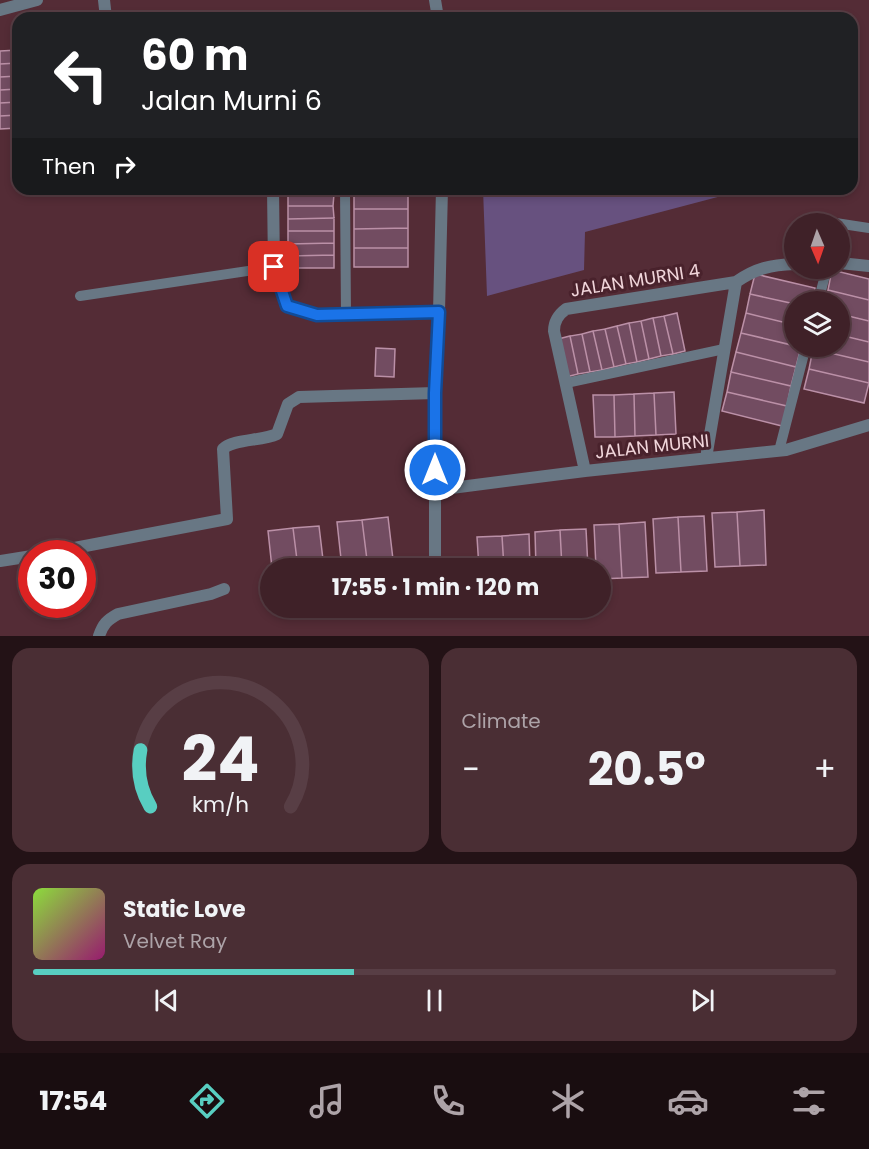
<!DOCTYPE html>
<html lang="en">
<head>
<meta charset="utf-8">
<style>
  :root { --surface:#3f2128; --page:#4a2e34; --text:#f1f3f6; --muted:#ada3a8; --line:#583e45; --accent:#58cec1 }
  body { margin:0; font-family:Poppins,sans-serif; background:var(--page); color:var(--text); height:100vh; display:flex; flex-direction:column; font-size:22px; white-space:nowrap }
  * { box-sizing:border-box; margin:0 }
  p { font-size:20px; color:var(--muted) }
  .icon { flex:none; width:33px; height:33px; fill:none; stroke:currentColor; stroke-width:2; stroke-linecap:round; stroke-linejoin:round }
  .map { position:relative; height:636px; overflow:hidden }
  .side { display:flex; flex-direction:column; gap:12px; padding:12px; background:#231216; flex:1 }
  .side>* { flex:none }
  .guide { position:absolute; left:12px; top:12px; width:846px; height:183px; border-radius:18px; box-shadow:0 3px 9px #0003,0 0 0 2px var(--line); background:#202124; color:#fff; overflow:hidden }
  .needle { width:39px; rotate:178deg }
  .fabs { position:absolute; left:784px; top:213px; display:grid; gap:12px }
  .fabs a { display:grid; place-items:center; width:66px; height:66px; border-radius:50%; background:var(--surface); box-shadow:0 3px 9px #0003,0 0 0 2px var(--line); font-size:30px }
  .speed { position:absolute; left:18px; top:540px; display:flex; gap:12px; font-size:30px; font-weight:700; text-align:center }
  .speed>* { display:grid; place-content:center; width:78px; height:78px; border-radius:50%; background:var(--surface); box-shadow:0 3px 9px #0003,0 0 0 2px var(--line); line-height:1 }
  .speed .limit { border:9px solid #d22; background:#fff; color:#111 }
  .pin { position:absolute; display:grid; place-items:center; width:51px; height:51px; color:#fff; margin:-26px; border-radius:12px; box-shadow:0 3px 9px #0006 }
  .me { position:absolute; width:66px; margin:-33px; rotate:0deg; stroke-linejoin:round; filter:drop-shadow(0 0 4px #0008) }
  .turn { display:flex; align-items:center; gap:21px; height:126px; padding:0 30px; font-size:27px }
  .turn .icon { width:78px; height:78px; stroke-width:2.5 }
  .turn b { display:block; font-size:42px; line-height:51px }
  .then { display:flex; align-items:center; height:57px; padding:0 30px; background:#0003; gap:12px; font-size:22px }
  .big { font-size:45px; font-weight:700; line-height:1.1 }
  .side .widget { flex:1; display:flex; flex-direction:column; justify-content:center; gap:9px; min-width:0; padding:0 21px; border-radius:18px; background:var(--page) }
  .side .dial { align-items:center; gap:0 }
  .dial svg { height:156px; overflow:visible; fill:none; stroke:var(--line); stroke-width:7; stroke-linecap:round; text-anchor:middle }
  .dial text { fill:var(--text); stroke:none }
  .song { display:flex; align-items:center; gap:18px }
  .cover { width:72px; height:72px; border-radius:9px; background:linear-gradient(135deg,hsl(90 70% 55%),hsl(320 70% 35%)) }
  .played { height:6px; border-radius:3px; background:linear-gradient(90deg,var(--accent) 40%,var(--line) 40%) }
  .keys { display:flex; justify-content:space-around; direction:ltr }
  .heat { display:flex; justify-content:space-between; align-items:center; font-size:33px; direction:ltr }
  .side .tiles { flex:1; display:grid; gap:12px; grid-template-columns:1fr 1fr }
  .widget:last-child { grid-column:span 2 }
  .trip { position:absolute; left:260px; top:558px; width:351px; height:60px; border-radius:30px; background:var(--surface); box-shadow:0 3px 9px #0003,0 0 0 2px var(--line); font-weight:700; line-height:60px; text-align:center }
  .tabs { display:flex; height:96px; justify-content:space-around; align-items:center; background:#190d10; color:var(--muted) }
  .tabs .icon { width:42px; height:42px }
  .tabs .active { color:var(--accent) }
  .tabs b { font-size:27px; color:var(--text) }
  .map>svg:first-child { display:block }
</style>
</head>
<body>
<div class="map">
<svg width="869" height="636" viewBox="0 0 869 636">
  <rect width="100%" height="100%" fill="#542c36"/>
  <path fill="#67517f" d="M 483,189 L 748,189 L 585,232 L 584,270 L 487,296 Z"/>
  <path fill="#724c61" stroke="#bb90a7" stroke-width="1.5" d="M 18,50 L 18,63 L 0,64 L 0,51 Z
    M 18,63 L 18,76 L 0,77 L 0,64 Z
    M 18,76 L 18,89 L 0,90 L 0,77 Z
    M 18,89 L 18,102 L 0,103 L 0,90 Z
    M 18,102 L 18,115 L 0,116 L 0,103 Z
    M 18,115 L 18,128 L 0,129 L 0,116 Z
    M 287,189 L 333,189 L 334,194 L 288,194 Z
    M 354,189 L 408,189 L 408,190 L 354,190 Z
    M 354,190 L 408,190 L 408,209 L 354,209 Z
    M 288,194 L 334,194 L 333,206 L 288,206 Z
    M 288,206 L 333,206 L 334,218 L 288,219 Z
    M 354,209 L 408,209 L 408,228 L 354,229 Z
    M 334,218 L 334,231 L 288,231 L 288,219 Z
    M 408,228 L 408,248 L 354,248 L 354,229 Z
    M 288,231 L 334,231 L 334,243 L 288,244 Z
    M 334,243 L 334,255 L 288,256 L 288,244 Z
    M 354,248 L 408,248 L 408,267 L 354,267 Z
    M 334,255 L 334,268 L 288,268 L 288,256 Z
    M 832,270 L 869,279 L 869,300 L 828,290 Z
    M 755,274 L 815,288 L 812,302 L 795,302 L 795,304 L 750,294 Z
    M 828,290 L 869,300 L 869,321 L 840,314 L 840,302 L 825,302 Z
    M 750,294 L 795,304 L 795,325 L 746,313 Z
    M 677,313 L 685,351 L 673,354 L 664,316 Z
    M 746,313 L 795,325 L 795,346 L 741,333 Z
    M 840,314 L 869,321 L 869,342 L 840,335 Z
    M 664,316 L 673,354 L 661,356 L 653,318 Z
    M 653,318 L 661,356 L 649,359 L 641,321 Z
    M 641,321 L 649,359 L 637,362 L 629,323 Z
    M 629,323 L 637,362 L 626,364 L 617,326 Z
    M 617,326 L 626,364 L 614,367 L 605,329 Z
    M 605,329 L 614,367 L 602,370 L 593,331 Z
    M 593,331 L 602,370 L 590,372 L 582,334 Z
    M 741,333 L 801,347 L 796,367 L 736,352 Z
    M 582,334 L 590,372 L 578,374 L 570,336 Z
    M 840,335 L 869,342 L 869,362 L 813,349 L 814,346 L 840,346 Z
    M 570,336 L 578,374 L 566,377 L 558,339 Z
    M 376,348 L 395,349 L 394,377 L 375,376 Z
    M 813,349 L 869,362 L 869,383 L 809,369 Z
    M 736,352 L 796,367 L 791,386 L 731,372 Z
    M 809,369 L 869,383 L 864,403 L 804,389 Z
    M 731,372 L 791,386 L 787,406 L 727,392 Z
    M 674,392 L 676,434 L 656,435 L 654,393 Z
    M 727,392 L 787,406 L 782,426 L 722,411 Z
    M 654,393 L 656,435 L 635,436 L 634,394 Z
    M 634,394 L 635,436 L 615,437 L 614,395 Z
    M 593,395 L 614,395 L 615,437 L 595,437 Z
    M 764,510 L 766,565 L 740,566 L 737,512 Z
    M 737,512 L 740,566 L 715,567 L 712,513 Z
    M 704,516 L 707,571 L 681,572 L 678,517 Z
    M 388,517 L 394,568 L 368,568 L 362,520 Z
    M 678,517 L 681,572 L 656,573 L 653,519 Z
    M 362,520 L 368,568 L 342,568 L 337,522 Z
    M 645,522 L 648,577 L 622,578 L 619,524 Z
    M 619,524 L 622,578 L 600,579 L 600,568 L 596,568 L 594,525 Z
    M 319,526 L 324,568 L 298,568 L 293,528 Z
    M 293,528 L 298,568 L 272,568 L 268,531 Z
    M 586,529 L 588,568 L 562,568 L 560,530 Z
    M 560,530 L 562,568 L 536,568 L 535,532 Z
    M 529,534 L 530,568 L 504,568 L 502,536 Z
    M 502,536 L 504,568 L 479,568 L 477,537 Z"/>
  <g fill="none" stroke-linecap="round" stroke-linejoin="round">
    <path stroke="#687784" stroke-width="10" d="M 345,189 L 346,316
      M 816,220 L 869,228
      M 80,296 L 274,267
      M 818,302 L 827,268
      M 566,383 L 724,349
      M 779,451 L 806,346"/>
    <path stroke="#687784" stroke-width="12" d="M 104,0 L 106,18
      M 435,0 L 438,18
      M 0,10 L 37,0
      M 273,189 L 274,267 L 287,306 L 317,315 L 439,312
      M 840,263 L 869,266
      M 706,458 L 736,282
      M 585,471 L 554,331 C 554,321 558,315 566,309 L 736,282 C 756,268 771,265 795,264
      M 436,490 L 585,471 L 786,450 L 869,425
      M 43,554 L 227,519 L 223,449 C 233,439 262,441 277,434 L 288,404 L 299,397 L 435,393
      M 0,561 L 32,556
      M 435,568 L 435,393 L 439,312 L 442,189
      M 279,610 L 299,608
      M 99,636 C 103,624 107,620 118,614 L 211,594 L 224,589"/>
  </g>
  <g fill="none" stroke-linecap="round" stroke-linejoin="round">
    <defs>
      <path id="route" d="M 274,267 L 287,306 L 317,315 L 439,312 L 435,393 L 435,470"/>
    </defs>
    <use href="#route" stroke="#114b97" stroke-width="15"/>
    <use href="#route" stroke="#1a73e8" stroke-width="10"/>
  </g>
  <g text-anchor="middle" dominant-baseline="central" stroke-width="6" stroke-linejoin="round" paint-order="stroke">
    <g font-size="18" fill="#f0d5da" stroke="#49222c">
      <text transform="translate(635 280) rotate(-9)">JALAN MURNI 4</text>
      <text transform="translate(652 446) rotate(-6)">JALAN MURNI</text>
    </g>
  </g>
</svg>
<div class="fabs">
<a><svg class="needle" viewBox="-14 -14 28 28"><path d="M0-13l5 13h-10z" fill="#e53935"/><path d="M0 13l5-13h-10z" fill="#ada3a8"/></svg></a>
<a><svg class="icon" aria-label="layers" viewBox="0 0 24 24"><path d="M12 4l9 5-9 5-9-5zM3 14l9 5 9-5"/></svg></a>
</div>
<div class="speed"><div class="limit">30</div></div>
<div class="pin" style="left:274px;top:267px;background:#d93025"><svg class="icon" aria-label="arrive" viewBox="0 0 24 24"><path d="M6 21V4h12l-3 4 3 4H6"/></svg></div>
<svg class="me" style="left:435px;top:470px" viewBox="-20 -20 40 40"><circle r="17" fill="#1a73e8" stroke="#fff" stroke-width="3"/><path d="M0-11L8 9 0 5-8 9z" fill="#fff"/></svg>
<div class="trip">17:55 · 1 min · 120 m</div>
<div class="guide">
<div class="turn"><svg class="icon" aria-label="left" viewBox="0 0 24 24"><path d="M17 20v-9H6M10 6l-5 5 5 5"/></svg><div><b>60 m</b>Jalan Murni 6</div></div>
<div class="then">Then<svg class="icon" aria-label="right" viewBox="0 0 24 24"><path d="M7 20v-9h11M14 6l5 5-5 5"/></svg></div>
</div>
</div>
<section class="side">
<div class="tiles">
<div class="widget dial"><svg viewBox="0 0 100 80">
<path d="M14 69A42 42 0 1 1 86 69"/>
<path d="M14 69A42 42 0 0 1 9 40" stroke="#58cec1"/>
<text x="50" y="56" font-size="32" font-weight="700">24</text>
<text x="50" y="72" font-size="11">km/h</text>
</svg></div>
<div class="widget"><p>Climate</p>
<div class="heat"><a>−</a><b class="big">20.5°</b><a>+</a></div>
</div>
<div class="widget">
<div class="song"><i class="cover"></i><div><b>Static Love</b><p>Velvet Ray</p></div></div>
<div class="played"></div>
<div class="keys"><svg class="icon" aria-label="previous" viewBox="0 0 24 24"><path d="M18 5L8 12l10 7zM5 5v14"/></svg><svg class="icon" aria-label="pause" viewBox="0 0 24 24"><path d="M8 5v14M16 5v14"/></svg><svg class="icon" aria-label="next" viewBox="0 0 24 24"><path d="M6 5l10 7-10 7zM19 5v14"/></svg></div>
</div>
</div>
</section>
<nav class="tabs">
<b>17:54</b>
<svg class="icon active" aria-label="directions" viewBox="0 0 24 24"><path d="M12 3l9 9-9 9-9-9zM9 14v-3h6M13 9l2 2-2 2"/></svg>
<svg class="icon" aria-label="music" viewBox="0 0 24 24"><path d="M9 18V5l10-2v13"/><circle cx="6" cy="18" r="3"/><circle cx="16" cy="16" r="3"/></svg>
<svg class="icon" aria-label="phone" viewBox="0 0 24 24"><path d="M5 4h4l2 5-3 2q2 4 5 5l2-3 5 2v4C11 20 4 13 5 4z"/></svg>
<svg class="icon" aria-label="climate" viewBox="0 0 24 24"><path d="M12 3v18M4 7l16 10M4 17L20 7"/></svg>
<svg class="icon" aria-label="car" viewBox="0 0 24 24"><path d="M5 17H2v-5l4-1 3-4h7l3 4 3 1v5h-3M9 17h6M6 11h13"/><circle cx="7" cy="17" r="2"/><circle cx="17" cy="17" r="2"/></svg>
<svg class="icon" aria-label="filters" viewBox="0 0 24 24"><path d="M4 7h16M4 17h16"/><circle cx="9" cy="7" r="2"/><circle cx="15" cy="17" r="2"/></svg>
</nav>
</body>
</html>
